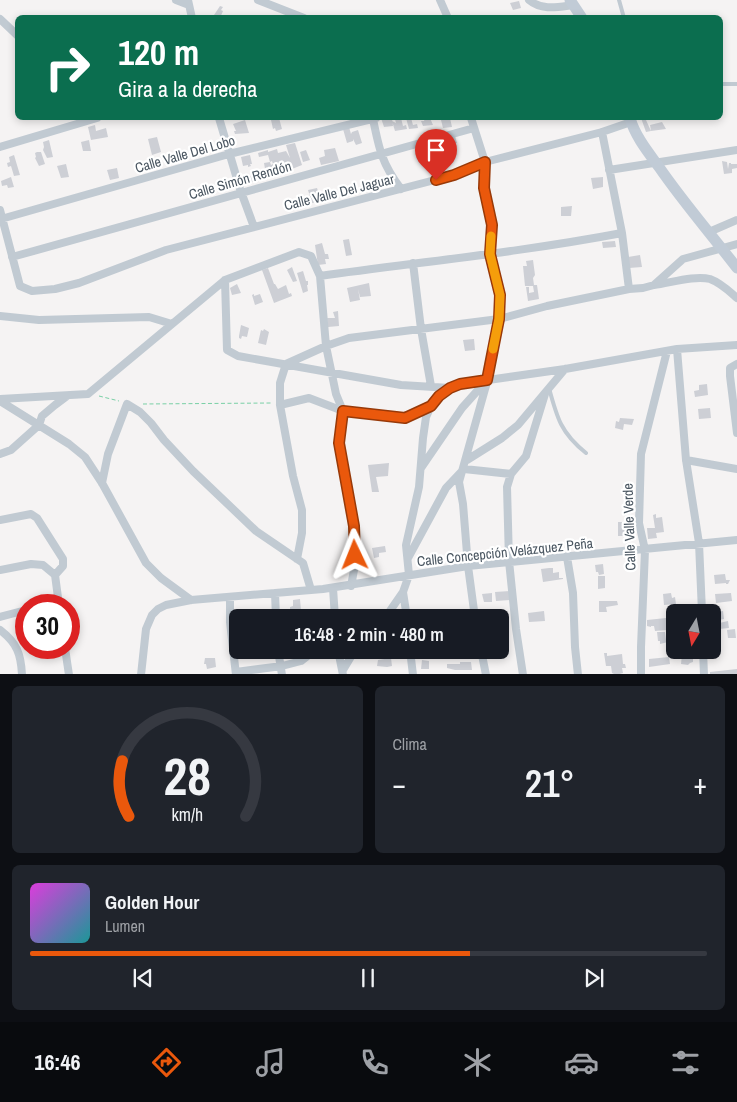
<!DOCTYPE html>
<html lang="es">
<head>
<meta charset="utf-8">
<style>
  :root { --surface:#171b24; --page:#20242c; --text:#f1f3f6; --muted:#9ea1a6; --line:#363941; --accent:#ea580c }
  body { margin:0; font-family:"Archivo Narrow",sans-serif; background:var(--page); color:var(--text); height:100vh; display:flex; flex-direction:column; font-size:19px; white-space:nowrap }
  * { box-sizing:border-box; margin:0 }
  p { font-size:16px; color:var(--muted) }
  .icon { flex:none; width:28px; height:28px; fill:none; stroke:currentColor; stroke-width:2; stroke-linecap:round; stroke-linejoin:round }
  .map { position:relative; height:674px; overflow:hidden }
  .panel { display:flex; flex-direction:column; gap:12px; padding:12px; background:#0d0f14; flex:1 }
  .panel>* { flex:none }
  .banner { position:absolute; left:15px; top:15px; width:708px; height:105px; border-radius:8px; box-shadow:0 2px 8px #0003; background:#0b6e4f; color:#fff; overflow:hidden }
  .needle { width:32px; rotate:190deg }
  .buttons { position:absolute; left:666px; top:604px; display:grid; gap:10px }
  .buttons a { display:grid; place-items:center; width:55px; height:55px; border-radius:8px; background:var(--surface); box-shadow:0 2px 8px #0003; font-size:25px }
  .speed { position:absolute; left:15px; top:594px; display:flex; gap:10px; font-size:25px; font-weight:700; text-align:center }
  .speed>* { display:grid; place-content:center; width:65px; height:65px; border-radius:50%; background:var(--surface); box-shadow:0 2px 8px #0003; line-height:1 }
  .speed .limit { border:8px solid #d22; background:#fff; color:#111 }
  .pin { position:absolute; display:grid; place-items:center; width:42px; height:42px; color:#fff; margin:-51px -21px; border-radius:50% 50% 50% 0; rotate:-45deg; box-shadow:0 0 5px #0007 }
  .pin .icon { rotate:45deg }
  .me { position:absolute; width:55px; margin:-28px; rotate:358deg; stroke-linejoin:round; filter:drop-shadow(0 0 4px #0008) }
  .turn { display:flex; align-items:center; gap:18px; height:105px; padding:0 20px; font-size:22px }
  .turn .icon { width:65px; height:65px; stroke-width:2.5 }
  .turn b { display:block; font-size:35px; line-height:42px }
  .big { font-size:38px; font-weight:600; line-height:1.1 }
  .panel .widget { flex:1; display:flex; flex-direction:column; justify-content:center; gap:8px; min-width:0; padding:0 18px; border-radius:8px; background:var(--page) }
  .panel .dial { align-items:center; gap:0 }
  .dial svg { height:130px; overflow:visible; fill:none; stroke:var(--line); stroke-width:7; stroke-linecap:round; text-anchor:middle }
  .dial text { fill:var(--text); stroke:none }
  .song { display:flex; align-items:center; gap:15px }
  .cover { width:60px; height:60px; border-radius:8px; background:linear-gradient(135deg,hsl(300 70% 55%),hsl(180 70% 35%)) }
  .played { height:5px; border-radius:2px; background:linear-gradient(90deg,var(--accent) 65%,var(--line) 65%) }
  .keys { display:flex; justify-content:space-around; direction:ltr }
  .heat { display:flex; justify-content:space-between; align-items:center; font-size:28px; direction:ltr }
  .panel .tiles { flex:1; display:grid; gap:12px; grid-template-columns:1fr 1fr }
  .widget:last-child { grid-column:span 2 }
  .trip { position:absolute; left:229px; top:609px; width:280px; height:50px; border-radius:8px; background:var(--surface); box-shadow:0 2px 8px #0003; font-weight:600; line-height:50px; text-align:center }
  .menu { display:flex; height:80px; justify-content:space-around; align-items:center; background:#090b0e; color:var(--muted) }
  .menu .icon { width:35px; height:35px }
  .menu .selected { color:var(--accent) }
  .menu b { font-size:22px; color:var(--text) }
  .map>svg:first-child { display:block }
</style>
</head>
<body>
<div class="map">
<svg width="737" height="675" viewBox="0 0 737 675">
  <rect width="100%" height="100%" fill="#f5f3f3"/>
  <path fill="#cdcfd5" d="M 519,1 L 521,8 L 513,10 L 510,3 Z
    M 220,6 L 223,7 L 221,10 L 223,11 L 220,18 L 212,18 Z
    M 279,118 L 282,129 L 276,131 L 275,128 L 273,129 L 271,120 Z
    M 381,118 L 392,118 L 393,126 L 384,127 Z
    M 401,118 L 403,126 L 406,125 L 407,129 L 395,131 L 392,121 L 396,123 L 395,119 Z
    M 406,118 L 411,118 L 413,125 L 417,124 L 418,128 L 409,129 Z
    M 425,118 L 430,118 L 433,125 L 423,126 L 421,121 L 424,121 Z
    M 450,118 L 452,127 L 443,128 L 441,120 Z
    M 641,118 L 647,118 L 648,120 L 646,120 L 651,131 L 646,132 Z
    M 245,120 L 249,133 L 235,134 L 234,131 L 236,131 L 233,124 Z
    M 662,122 L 666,129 L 651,131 L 650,125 Z
    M 95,125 L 96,131 L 106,128 L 108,137 L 91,140 L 88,127 Z
    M 349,127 L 351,134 L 352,132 L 358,130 L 362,143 L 356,145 L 353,139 L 353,141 L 347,143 L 343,129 Z
    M 455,136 L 457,143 L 453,144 L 453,149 L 449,150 L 446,137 Z
    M 157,137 L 161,152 L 152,155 L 148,139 Z
    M 49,140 L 53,157 L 47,158 L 43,150 L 44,147 L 43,142 Z
    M 89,140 L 91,151 L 83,151 L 81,142 Z
    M 295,143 L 302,165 L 292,169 L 290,166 L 281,171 L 280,168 L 265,169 L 264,163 L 270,162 L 271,165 L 273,164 L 272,161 L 270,162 L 268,155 L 259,157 L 258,153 L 268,150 L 268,152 L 277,149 L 278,153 L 286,151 L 290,158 L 286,145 Z
    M 335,148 L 339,161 L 321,165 L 319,158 L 325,156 L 324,150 Z
    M 306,150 L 310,160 L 303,162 L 300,152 Z
    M 37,152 L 41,152 L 45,164 L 39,166 L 35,158 L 36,157 L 35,153 Z
    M 14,155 L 20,175 L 14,176 L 11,166 L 8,167 L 7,163 L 10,162 L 9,157 Z
    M 250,155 L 252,164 L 250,164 L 251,166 L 248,167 L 248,165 L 243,166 L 241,157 Z
    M 722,161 L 727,162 L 728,169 L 729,163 L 731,163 L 731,164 L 737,164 L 737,168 L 732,169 L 732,173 L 724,174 Z
    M 66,164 L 69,177 L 61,178 L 57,166 Z
    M 117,168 L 119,178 L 110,180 L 107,170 Z
    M 245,175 L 248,175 L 248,177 L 255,175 L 257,181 L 247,183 Z
    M 11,177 L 14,187 L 8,188 L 7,185 L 2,186 L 1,181 Z
    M 603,177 L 603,187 L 593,189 L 591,178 Z
    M 317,188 L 321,201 L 312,203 L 308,190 Z
    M 572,206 L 571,216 L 561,216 L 561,207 Z
    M 349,239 L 352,255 L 346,256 L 343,240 Z
    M 615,241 L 616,247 L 603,248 L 602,242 Z
    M 322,243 L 325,254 L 328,254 L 329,259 L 325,259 L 326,264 L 318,265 L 315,245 Z
    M 640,255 L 642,267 L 629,268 L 628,257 Z
    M 533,260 L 535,275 L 533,278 L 534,285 L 537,285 L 539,299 L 528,301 L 526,287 L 529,287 L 529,293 L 534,292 L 533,286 L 525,286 L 523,266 L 527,266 L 526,261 Z
    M 292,267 L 297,281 L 293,282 L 287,270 Z
    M 268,268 L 274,284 L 275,284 L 278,289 L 286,285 L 289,294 L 291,293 L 292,296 L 274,303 L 262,270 Z
    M 303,271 L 306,281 L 308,281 L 308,285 L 307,285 L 308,291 L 303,293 L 297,273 Z
    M 369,283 L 371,296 L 360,297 L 358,289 L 360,300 L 350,302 L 347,288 Z
    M 237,284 L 241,293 L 232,295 L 230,288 Z
    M 254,294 L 254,296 L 260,294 L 263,302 L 255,305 L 252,295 Z
    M 338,311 L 339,326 L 328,327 L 327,318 L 335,318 L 333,312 Z
    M 241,325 L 249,328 L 247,337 L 242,336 L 241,339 L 239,338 L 239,336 Z
    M 264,329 L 269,332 L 266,345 L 258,343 L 261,330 L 263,331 Z
    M 474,339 L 475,350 L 465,351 L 463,340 Z
    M 707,384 L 708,395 L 695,397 L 694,391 L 699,390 L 699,385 Z
    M 710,408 L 711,418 L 699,419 L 698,409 Z
    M 620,418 L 634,419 L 632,425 L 624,424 L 623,430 L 615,428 L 616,421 L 619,422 Z
    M 389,463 L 388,476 L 376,477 L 379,492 L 372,492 L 368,465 Z
    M 656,514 L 656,518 L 662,517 L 664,532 L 656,533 L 657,538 L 648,539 L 647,528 L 655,528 L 653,515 Z
    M 618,522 L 626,522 L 629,524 L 630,536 L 618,536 Z
    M 385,546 L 386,552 L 379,553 L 379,557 L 374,558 L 372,548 Z
    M 603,564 L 604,574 L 599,575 L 598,572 L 596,572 L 595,565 Z
    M 549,568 L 553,568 L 553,573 L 559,572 L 559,578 L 563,578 L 563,579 L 543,582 L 541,569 Z
    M 725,574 L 726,580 L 730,580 L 728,584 L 726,584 L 726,583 L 715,584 L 714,575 Z
    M 598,576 L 605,576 L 605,588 L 598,589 Z
    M 511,591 L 511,600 L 496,601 L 495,592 Z
    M 492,593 L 492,602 L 484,602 L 482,594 Z
    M 671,593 L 672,598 L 675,597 L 676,604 L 664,605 L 663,594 Z
    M 731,593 L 732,601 L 716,603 L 715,594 Z
    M 300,599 L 301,611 L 290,612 L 290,607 L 293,606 L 293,600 Z
    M 599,601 L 617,601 L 618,605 L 606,607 L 607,612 L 599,612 Z
    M 544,611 L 545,621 L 529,622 L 528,613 Z
    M 723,611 L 724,619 L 712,621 L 712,613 Z
    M 666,618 L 667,630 L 655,631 L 654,626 L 651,626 L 651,627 L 647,626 L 647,620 Z
    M 728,621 L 729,628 L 719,629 L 719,631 L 716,631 L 715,624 Z
    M 735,629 L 736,638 L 728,638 L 727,630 Z
    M 657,632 L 665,632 L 666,640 L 668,640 L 668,642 L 660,644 L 660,641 L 658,641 Z
    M 392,650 L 392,653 L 397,653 L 398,656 L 380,659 L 379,651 Z
    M 604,653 L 607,653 L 607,656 L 622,654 L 623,664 L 625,664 L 626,668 L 622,668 L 623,673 L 616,675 L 612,673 L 611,666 L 606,666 Z
    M 682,654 L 693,654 L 693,662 L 690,663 L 688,665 L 681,664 Z
    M 669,657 L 670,664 L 649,667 L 649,659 Z
    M 205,658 L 215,658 L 216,667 L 207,669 L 206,664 L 204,664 Z
    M 391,658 L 392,666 L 387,667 L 377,666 L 378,660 Z
    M 422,660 L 429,661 L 429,669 L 421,669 Z
    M 460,662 L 471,662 L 472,670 L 455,670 L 447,668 L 447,664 L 460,664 Z
    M 737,669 L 737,675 L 710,675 L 710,672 Z"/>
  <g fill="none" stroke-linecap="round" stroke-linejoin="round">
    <path stroke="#7ad0a6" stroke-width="1" stroke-dasharray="4 2.5" stroke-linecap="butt" d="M 99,396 L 119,401
      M 143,404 L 271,403"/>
    <path stroke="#c1cad2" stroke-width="4" d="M 619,0 L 624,18
      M 720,84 L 737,84
      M 549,388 C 557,418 561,433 586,453"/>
    <path stroke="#c1cad2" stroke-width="8" d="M 176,0 L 189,5
      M 188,0 L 192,18
      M 258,0 L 304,18
      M 440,0 L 448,18
      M 529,0 C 542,11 558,7 574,5
      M 0,19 L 18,36
      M 219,118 L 240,189 L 254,227
      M 373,119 C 379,149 382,164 401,189
      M 602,132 L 622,233 L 629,289
      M 0,147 L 97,118
      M 609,170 L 737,150
      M 0,210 L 20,286 L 32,291 L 55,289 L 79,283 L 166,250 L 454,175 L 485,162 L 602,132 L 631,122
      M 1,219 L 229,154 L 376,118
      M 709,232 L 737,220
      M 12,257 L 474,128
      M 413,263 L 421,329 L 431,386
      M 320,276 C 420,262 522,252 622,233
      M 225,280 L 227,350 L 238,356 L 401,385 L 450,388
      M 654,285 C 670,283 695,275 710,279 C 721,283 729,291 737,298
      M 0,316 L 39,320 L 149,317 L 172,324
      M 677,349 L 686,460 L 699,543 L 702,612
      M 737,364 L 730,368 L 730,376 L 737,433
      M 0,399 L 88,394 L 225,280 L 299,252 L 311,256 L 320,276 L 326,346 L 336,394 L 343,411 L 339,443 L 354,525 L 355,541 L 354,570 L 351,586
      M 0,401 L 69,444 L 85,457 L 102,483 L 146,563 L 161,578 L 191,600
      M 280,405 L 309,398 L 343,411 L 405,418 L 431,406
      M 0,454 L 11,450 L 39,425 L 42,416 L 55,405 L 67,396
      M 467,460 L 502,438 L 518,425 L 565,369
      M 686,460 L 737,469
      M 421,468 L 462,408 L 487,380 L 499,319 L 500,295 L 490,254 L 492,225 L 484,188 L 485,162 L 471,118
      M 102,483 L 108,454 L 127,404 L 140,412 L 151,423 L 164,440 L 193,471 L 256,531 L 303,563 L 311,590
      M 0,520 L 31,514 L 37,518 L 63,559 L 63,566 L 55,575
      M 567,557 L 573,593 L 575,647 L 578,675
      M 408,558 L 446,488 L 464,469 L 511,474
      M 297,559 L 302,533 L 302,510 L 293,476 L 280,405 L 280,383 L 286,364 L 326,346 L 349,338 L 499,319 L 547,306 L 629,289 L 643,288 L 654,285 L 683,259 L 737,244
      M 0,570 L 31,564 L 43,565 L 55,575 L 59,605
      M 333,588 L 335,618
      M 275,593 L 276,618
      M 230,598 L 230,622 L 236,675
      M 47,605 L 59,602
      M 0,617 L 26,610
      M 385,618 L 403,592
      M 407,618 L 403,592 L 409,575 L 406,545 L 419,487 L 423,438 L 426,417 L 431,406 L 439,396 L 450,388 L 460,384 L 565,369 L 677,349 L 737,345
      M 475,618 L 468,566 L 463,504 L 459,482 L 487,382
      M 0,630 C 17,643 21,654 22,675
      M 65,648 L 69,675
      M 278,650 L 282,675
      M 338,650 L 343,675
      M 410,650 L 413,675
      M 481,650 L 486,675
      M 703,650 L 704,675
      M 343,670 L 355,650
      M 236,672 L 282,666 L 301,661 L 315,650
      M 141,675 L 146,629 L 152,615 L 158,609 L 166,605 L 191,600 L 323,589 L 468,566 L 737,540
      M 523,675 L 516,629 L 509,561 L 507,487 L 511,474 L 526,456 L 545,394
      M 641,675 L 641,647 L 645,550 L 639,523 L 641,454 L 667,351"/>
    <path stroke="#c1cbd6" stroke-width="11" d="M 570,0 L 582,18
      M 630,118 C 635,136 648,152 659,167 C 683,202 711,234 737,268"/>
  </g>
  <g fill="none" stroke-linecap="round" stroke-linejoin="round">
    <defs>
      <path id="route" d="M 355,555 L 354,526 L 339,443 L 343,411 L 405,418 L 431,406 L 439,396 L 450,388 L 460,384 L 487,380 L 499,319 L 500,295 L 490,254 L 492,225 L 484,188 L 485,162 L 454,175 L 436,180"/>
    </defs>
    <use href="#route" stroke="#983908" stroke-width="12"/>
    <use href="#route" stroke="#ea580c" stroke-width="9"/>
    <path stroke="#f59e0b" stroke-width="9" d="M 491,236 L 490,254 L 500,295 L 499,319 L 493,349"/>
  </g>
  <g text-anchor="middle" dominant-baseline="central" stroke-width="4.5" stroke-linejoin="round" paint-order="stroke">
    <g font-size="14" fill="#4a5661" stroke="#fff">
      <text transform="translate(185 154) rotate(-16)">Calle Valle Del Lobo</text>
      <text transform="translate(240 180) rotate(-16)">Calle Simón Rendón</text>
      <text transform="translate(339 192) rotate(-14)">Calle Valle Del Jaguar</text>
      <text transform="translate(629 527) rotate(-92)">Calle Valle Verde</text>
      <text transform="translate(505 552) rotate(-6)">Calle Concepción Velázquez Peña</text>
    </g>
  </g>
</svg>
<div class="buttons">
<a><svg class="needle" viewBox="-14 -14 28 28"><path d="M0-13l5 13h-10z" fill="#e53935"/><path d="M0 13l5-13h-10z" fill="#9ea1a6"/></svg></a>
</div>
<div class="speed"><div class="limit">30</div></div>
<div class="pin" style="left:436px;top:180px;background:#d93025"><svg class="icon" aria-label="arrive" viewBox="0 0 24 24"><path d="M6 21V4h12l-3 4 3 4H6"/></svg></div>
<svg class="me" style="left:355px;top:555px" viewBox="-20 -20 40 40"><path d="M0-17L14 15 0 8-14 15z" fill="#ea580c" stroke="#fff" stroke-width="4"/></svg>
<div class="trip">16:48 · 2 min · 480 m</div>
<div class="banner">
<div class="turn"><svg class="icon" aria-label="right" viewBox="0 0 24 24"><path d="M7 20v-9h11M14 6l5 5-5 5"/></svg><div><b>120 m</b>Gira a la derecha</div></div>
</div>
</div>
<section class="panel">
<div class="tiles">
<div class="widget dial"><svg viewBox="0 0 100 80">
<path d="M14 69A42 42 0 1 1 86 69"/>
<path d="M14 69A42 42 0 0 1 10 35" stroke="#ea580c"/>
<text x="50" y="56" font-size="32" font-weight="700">28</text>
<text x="50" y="72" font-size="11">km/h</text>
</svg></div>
<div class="widget"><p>Clima</p>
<div class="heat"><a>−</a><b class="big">21°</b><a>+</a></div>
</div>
<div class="widget">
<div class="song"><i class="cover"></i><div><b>Golden Hour</b><p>Lumen</p></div></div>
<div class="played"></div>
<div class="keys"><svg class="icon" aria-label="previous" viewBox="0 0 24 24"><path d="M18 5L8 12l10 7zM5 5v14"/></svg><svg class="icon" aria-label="pause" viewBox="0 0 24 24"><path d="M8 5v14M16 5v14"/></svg><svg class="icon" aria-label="next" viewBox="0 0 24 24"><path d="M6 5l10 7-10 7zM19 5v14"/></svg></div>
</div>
</div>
</section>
<nav class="menu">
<b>16:46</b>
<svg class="icon selected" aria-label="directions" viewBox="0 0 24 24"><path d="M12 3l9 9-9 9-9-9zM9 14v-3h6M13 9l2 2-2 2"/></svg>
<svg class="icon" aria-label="music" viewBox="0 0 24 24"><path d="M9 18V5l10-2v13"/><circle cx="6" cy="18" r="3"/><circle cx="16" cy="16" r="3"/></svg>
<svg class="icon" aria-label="phone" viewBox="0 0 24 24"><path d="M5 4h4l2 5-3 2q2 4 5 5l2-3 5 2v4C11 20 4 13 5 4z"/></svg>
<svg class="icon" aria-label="climate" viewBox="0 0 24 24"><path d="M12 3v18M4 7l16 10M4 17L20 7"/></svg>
<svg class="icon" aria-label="car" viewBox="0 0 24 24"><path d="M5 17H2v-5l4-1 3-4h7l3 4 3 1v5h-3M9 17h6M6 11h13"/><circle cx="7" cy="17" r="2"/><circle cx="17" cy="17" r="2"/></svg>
<svg class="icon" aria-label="filters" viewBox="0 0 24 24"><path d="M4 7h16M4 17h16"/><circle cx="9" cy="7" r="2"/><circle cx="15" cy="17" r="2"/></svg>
</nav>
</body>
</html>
